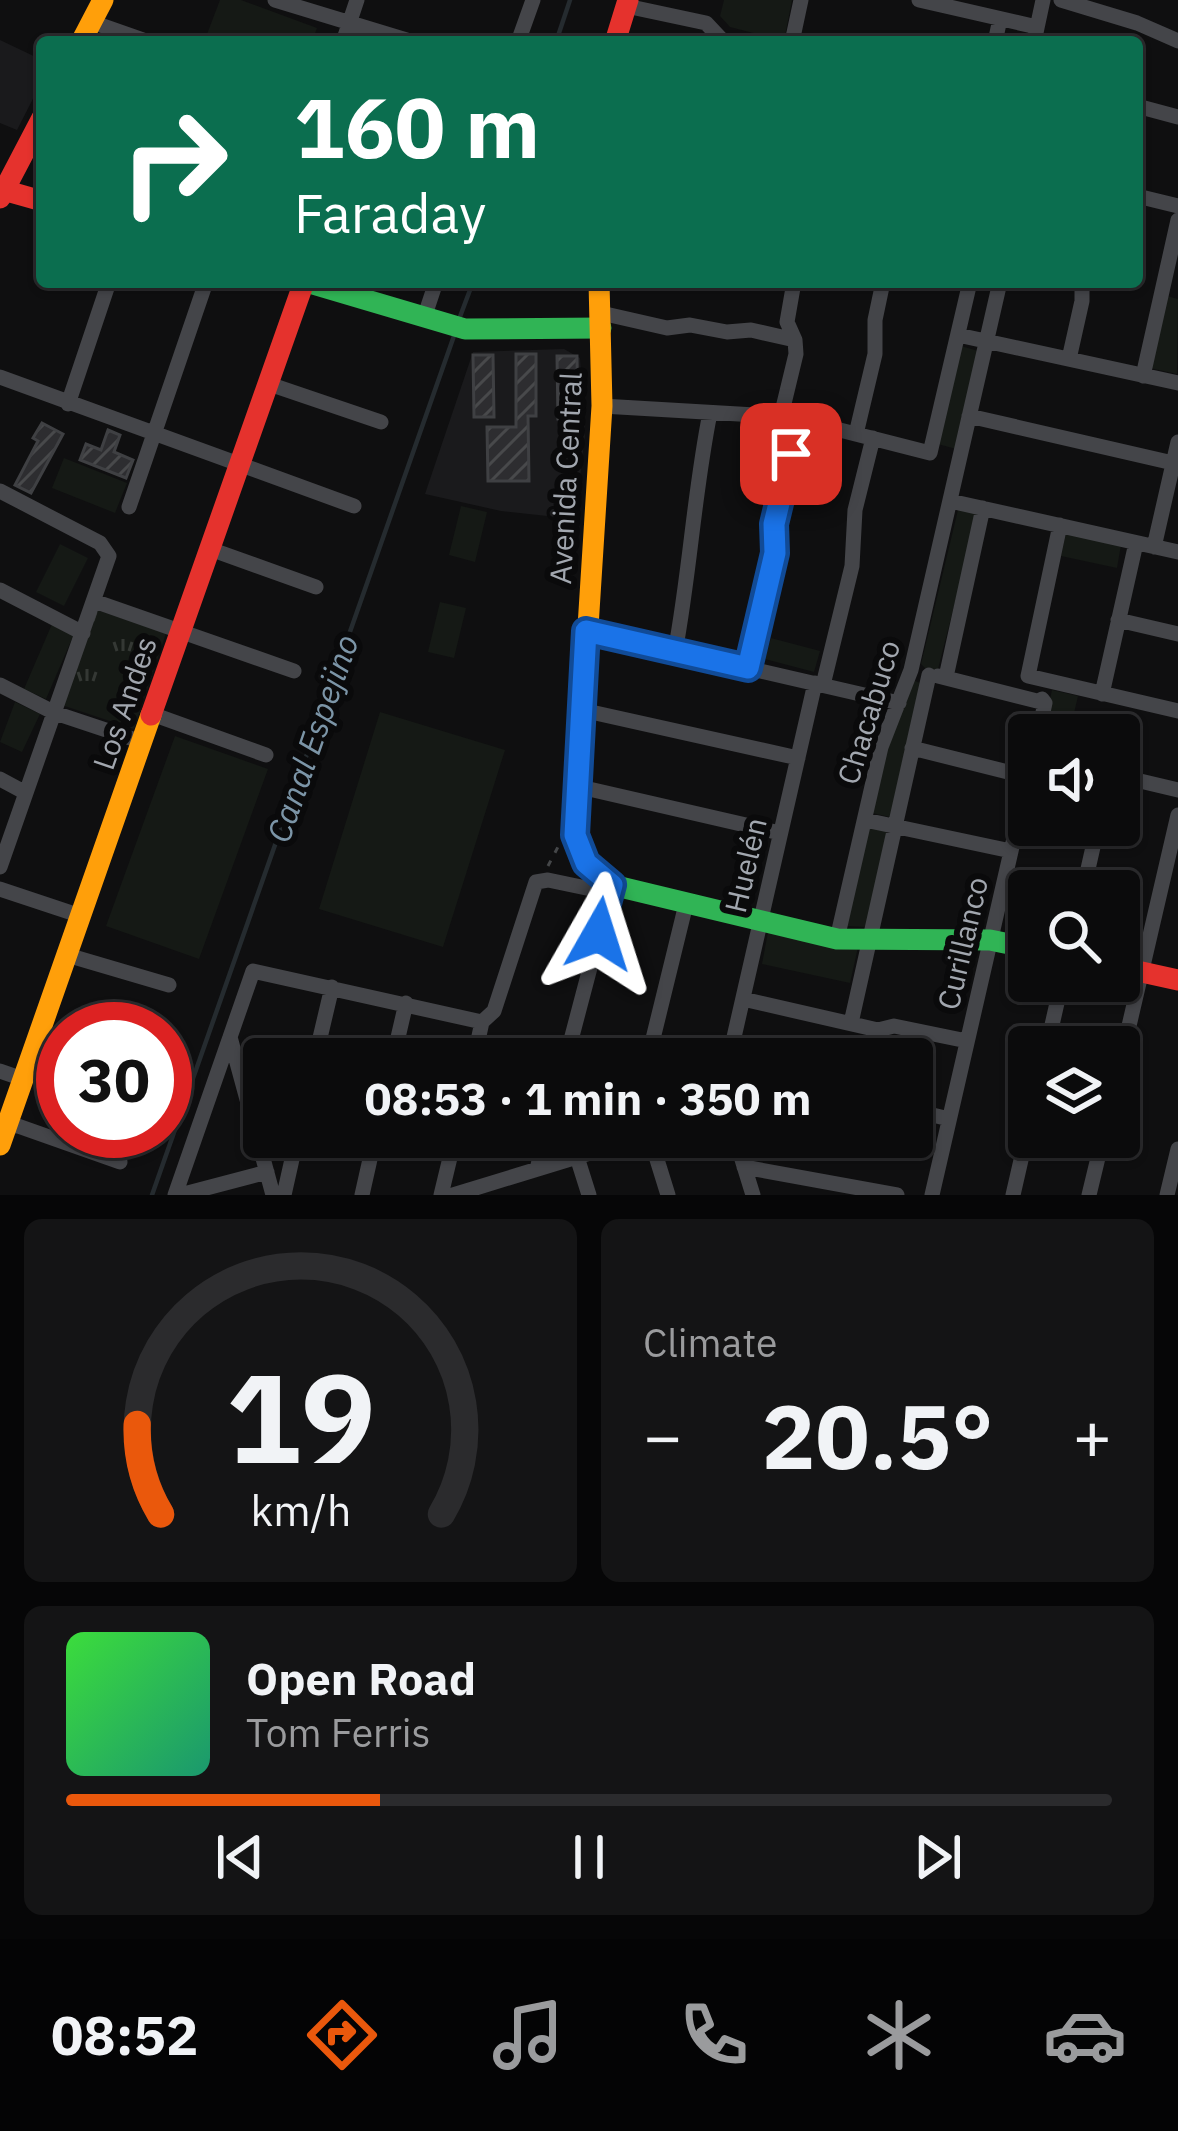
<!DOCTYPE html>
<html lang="en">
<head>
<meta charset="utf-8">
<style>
  :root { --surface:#0b0b0c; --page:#141415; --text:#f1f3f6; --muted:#9a9b9d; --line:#2b2b2d; --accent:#ea580c }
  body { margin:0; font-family:"IBM Plex Sans",sans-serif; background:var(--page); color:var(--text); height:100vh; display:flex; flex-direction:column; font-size:45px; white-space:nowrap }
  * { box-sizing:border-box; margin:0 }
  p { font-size:39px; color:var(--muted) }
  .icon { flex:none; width:66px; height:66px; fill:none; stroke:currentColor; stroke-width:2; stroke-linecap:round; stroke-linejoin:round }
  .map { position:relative; height:1195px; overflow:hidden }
  .drawer { display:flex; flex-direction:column; gap:24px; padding:24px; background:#060607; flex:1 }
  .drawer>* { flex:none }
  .top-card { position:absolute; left:36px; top:36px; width:1107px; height:252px; border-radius:12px; box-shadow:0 3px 9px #0004,0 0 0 3px var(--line); background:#0b6e4f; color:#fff; overflow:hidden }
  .controls { position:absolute; left:1008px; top:714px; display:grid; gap:24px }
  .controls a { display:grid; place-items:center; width:132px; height:132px; border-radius:12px; background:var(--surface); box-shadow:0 3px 9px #0004,0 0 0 3px var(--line); font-size:60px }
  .speed { position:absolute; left:36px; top:1002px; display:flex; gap:24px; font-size:60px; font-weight:700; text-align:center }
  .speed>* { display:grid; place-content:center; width:156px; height:156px; border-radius:50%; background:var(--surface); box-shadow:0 3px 9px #0004,0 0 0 3px var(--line); line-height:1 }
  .speed .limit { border:18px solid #d22; background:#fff; color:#111 }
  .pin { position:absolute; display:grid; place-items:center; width:102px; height:102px; color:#fff; margin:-51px; border-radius:24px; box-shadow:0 6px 18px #0006 }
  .me { position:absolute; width:132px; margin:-66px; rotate:6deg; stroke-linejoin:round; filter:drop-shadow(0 0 9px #0008) }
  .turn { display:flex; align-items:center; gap:42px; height:252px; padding:0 60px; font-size:54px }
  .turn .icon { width:156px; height:156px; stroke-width:2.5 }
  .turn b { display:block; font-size:84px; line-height:102px }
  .big { font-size:90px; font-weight:700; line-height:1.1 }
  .drawer .card { flex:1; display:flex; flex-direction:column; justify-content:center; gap:18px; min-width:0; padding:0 42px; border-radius:18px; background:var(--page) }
  .drawer .dial { align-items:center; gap:0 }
  .dial svg { height:312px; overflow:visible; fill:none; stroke:var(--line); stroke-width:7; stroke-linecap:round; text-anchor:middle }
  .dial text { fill:var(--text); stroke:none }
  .song { display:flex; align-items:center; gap:36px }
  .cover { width:144px; height:144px; border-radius:18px; background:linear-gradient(135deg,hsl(120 70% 55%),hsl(160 70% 35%)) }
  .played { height:12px; border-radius:6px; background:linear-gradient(90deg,var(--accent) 30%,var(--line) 30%) }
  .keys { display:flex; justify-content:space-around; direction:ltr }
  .heat { display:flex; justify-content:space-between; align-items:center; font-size:66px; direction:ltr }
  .drawer .tiles { flex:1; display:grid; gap:24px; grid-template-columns:1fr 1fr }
  .card:last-child { grid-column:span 2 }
  .trip { position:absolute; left:243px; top:1038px; width:690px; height:120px; border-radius:12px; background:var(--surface); box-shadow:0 3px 9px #0004,0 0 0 3px var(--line); font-weight:700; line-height:120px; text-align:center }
  .tab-bar { display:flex; height:192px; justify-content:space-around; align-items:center; background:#040405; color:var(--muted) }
  .tab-bar .icon { width:84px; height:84px }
  .tab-bar .current { color:var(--accent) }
  .tab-bar b { font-size:54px; color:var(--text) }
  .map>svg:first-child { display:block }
</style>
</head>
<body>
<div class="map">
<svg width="1178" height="1195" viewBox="0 0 1178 1195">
  <defs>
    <pattern id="park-tufts" width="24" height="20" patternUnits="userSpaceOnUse" patternTransform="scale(3)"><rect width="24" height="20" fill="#151915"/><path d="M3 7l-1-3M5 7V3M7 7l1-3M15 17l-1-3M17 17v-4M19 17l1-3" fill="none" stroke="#343834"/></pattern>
    <pattern id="building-hatch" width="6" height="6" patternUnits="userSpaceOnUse" patternTransform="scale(3)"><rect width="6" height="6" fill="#2d2d30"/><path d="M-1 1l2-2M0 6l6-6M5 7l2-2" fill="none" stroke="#48494b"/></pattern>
  </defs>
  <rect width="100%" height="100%" fill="#0f0f10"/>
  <path fill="#1a1a1c" d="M 0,40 L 42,60 L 42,81 L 17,130 L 0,123 Z
    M 564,349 L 580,358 L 585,434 L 575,519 L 501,511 L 425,494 L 473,352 Z"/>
  <path fill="#151915" d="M 220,0 L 241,0 L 317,28 L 312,42 L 204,42 Z
    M 724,0 L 792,0 L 784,41 L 730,27 L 720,16 Z
    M 1167,296 L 1178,299 L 1177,374 L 1150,368 Z
    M 961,346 L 978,351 L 956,449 L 938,444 Z
    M 64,458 L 127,483 L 115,513 L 52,488 Z
    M 461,506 L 487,512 L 475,562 L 449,555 Z
    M 958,510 L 978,512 L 938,669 L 926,669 L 921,664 Z
    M 1066,533 L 1121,545 L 1117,568 L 1061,556 Z
    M 60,544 L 88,558 L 64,606 L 36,592 Z
    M 440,602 L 466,608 L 454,658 L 428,652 Z
    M 52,624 L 74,634 L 46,699 L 24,689 Z
    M 771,638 L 820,651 L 814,672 L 765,659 Z
    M 910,679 L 920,683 L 890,817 L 872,813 L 882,764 Z
    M 1052,690 L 1078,696 L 1069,735 L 1042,735 Z
    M 15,702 L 40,714 L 22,752 L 0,742 Z
    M 380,712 L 505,750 L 443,947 L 319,909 Z
    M 175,736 L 268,769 L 199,959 L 106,926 Z
    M 869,827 L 887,831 L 866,927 L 847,926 Z
    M 768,932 L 858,947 L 850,983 L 762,964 Z"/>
  <path fill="url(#park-tufts)" d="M 94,609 L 166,633 L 134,729 L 62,705 Z"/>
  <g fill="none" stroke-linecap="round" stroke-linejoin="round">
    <path stroke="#252b2f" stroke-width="4.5" d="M 556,42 L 570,0
      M 458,322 L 473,282
      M 152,1195 L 455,333"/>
  </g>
  <path fill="url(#building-hatch)" stroke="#3f4043" stroke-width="3" d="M 516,354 L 536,354 L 536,416 L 528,416 L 529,481 L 488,481 L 487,427 L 516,427 Z
    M 473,355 L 493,355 L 494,417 L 474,417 Z
    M 557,356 L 577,356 L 578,418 L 558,419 Z
    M 42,423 L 63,434 L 31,493 L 15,485 L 38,441 L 33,438 Z
    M 108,430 L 120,435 L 114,452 L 133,460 L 126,478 L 80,460 L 86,444 L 101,450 Z"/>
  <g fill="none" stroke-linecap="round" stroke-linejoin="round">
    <path stroke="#454749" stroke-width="3" stroke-dasharray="6 9" stroke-linecap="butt" d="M 548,866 L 560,843"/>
    <path stroke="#444549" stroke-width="15" d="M 275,0 L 413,42
      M 919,0 L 1037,27
      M 1061,0 L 1137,23 L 1178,41
      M 626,6 L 706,23 L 721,39 L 730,42
      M 92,22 L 149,42
      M 343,42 L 357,0
      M 518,42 L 533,0
      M 792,42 L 801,0
      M 995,42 L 1000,19
      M 1034,42 L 1043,0
      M 1137,106 L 1178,117
      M 1137,196 L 1178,206
      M 601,313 L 667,328 L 690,325 L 727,332 L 751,330 L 795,340
      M 424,318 L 436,282
      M 958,335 L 1178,383
      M 1069,359 L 1082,301 L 1082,282
      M 1143,376 L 1178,220
      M 0,377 L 354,506
      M 269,384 L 381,422
      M 68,404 L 109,282
      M 602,406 L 789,417 L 930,453 L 970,282
      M 781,416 L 796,354 L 795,340 L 787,322 L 794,282
      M 969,416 L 1173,463
      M 856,434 L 875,354 L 875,320 L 883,282
      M 0,491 L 100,543 L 109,556 L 0,867
      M 950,501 L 1178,552
      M 129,507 L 206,282
      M 1154,547 L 1178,442
      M 210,549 L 316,587
      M 0,590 L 83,633
      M 94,601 L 294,671
      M 1118,620 L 1178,634
      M 587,631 L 899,703
      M 675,652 C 690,572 694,492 710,413
      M 748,668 L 775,553 L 774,524 L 800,420
      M 938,676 L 1045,703
      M 1028,676 L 1178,711
      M 1028,676 L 1060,525
      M 946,677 L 983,508
      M 0,685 L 55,713 L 142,742
      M 823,685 L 852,566 L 855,510 L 873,438
      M 1102,694 L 1136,543
      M 582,710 L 798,758
      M 152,714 L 266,755
      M 1038,735 L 1045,703 L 1042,699
      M 912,748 L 1028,777
      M 1119,776 L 1178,790
      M 0,779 L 26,793
      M 576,786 L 780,833
      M 865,820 L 1011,851
      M 0,889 L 81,916
      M 1083,891 L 1098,825
      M 837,939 L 881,747 L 911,670 L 1000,282
      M 67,955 L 169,985
      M 743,999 L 878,1030 L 894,1026 L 967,1041
      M 851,1023 L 929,675
      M 230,1037 L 273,1195
      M 37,1040 L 63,1049
      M 1047,1047 L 1062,981
      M 315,1059 L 332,987
      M 393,1059 L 406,1003
      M 474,1059 L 482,1022 L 494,1011 L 536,882 L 548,880 L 610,893
      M 566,1059 L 611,888
      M 648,1059 L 686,904
      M 729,1059 L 815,683
      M 1119,1069 L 1178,815
      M 0,1071 L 23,1079
      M 912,1110 L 949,1119
      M 7,1126 L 18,1126 L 120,1162
      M 650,1137 L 668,1195
      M 735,1137 L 753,1195
      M 577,1157 L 589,1195
      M 744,1167 L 897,1195
      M 537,1169 L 545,1137
      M 175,1195 L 253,971 L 482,1022
      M 180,1195 L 267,1172
      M 284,1195 L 297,1137
      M 362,1195 L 375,1137
      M 441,1195 L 455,1137
      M 453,1195 L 642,1137
      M 932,1195 L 1029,773
      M 1013,1195 L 1029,1125
      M 1089,1195 L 1103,1137
      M 1167,1195 L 1178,1149"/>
    <path stroke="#30b455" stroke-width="21" d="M 306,282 L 465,329 L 601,328
      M 579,769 C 575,823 568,848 612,885 L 837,939 L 990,940 L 1029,948"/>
    <path stroke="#ff9f0a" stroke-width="21" d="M 81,42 L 103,0
      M 579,769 L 602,406 L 599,282
      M 0,1145 L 151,715"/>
    <path stroke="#e5322d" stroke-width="21" d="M 615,42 L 628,0
      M 0,189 L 42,201
      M 0,198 L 42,118
      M 151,715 L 304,282
      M 1119,967 L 1178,980"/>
  </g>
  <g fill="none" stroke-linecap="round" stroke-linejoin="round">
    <defs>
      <path id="route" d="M 599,934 L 612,885 L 586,863 L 575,835 L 586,631 L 748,668 L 775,553 L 774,524 L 791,454"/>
    </defs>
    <use href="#route" stroke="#114b97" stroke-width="30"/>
    <use href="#route" stroke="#1a73e8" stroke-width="21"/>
  </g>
  <g text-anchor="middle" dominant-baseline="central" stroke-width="12" stroke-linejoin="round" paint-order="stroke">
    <g font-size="30" fill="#a2a7af" stroke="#0a0a0b">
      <text transform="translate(565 478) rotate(-87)">Avenida Central</text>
      <text transform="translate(124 703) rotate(-71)">Los Andes</text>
      <text transform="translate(868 712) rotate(-73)">Chacabuco</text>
      <text transform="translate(745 865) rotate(-77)">Huelén</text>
      <text transform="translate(962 943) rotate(-77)">Curillanco</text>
    </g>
    <g font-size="33" font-style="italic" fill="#7c95a7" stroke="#0a0a0b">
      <text transform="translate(312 738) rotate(-71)">Canal Espejino</text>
    </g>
  </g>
</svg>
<div class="controls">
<a><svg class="icon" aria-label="sound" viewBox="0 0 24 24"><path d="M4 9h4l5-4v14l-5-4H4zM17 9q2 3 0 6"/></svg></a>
<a><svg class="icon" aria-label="search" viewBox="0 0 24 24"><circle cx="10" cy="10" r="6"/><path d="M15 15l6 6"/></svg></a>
<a><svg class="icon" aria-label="layers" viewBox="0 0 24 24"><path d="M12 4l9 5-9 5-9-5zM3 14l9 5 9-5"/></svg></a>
</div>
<div class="speed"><div class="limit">30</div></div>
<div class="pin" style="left:791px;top:454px;background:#d93025"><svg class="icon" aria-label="arrive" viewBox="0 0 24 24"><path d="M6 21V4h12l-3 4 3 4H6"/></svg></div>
<svg class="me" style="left:599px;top:934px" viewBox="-20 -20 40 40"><path d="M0-17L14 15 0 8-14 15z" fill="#1a73e8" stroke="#fff" stroke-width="4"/></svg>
<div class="trip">08:53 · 1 min · 350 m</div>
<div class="top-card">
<div class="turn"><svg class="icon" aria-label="right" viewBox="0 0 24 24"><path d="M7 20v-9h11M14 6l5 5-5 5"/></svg><div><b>160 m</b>Faraday</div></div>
</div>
</div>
<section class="drawer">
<div class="tiles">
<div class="card dial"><svg viewBox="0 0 100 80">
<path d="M14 69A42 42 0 1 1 86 69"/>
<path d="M14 69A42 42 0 0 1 8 46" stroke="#ea580c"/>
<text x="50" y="56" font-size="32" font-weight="700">19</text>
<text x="50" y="72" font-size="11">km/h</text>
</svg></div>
<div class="card"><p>Climate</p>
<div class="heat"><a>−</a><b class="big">20.5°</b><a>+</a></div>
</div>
<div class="card">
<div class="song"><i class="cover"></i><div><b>Open Road</b><p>Tom Ferris</p></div></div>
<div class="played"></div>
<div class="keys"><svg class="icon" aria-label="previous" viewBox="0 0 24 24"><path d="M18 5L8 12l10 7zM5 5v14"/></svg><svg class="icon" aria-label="pause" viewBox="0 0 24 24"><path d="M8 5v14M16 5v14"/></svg><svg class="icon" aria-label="next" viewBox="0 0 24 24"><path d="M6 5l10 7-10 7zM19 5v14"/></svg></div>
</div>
</div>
</section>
<nav class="tab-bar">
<b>08:52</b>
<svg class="icon current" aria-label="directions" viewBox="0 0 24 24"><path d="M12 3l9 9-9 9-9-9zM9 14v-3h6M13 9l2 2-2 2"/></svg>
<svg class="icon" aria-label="music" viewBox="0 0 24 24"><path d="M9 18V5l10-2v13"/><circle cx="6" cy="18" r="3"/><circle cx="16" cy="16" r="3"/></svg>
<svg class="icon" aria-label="phone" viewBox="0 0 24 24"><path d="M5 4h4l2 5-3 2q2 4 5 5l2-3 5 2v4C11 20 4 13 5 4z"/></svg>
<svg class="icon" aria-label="climate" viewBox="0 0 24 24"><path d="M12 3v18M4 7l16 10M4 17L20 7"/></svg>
<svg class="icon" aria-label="car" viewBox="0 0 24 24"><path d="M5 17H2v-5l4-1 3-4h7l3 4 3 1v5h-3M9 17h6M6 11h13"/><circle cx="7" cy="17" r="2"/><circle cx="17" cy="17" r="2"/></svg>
</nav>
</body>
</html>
